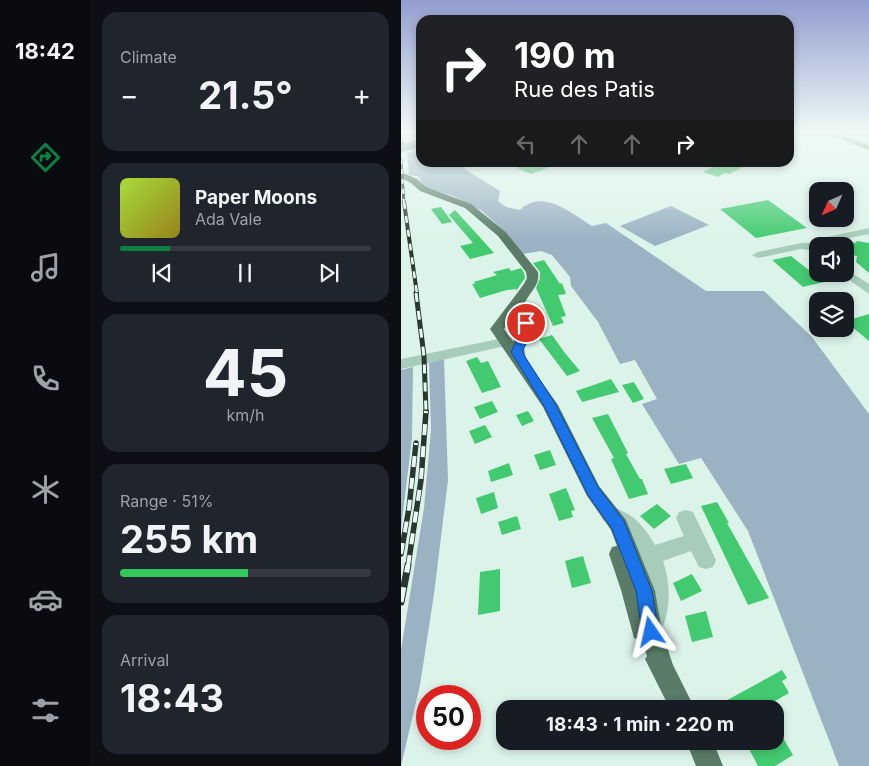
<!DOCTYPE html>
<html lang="en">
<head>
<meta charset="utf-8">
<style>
  :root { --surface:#171b24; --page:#20242c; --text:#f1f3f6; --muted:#9ea1a6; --line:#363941; --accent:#0b8043 }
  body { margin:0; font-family:Inter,sans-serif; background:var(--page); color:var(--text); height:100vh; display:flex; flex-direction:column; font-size:19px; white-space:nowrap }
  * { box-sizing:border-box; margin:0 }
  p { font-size:16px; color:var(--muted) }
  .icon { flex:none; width:28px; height:28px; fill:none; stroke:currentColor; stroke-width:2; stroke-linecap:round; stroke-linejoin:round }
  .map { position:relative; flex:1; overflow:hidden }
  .side { display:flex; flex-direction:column; gap:12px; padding:12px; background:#0d0f14; width:311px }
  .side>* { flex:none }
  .hud { position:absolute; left:15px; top:15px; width:378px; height:152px; border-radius:15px; box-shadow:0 2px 8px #0003; background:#202124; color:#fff; overflow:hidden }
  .needle { width:32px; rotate:225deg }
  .fabs { position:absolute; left:408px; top:182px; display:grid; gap:10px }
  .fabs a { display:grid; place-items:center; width:45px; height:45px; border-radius:10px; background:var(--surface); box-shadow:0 2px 8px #0003; font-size:25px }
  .speed { position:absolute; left:15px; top:685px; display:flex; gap:10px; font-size:25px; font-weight:700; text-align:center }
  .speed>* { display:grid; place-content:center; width:65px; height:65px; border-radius:50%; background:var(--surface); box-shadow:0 2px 8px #0003; line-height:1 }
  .speed .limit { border:8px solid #d22; background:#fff; color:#111 }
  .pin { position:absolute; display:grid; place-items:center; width:42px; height:42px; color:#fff; margin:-21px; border:2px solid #fff; border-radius:50%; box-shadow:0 1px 5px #0007 }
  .me { position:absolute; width:55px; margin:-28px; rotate:349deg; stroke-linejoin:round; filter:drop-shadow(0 0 4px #0008) }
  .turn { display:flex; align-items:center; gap:18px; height:105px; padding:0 15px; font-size:22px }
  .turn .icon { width:65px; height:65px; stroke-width:2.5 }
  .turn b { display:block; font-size:35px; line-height:42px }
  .lanes { display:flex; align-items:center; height:48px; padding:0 15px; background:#0003; justify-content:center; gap:25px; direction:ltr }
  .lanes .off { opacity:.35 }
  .big { font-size:38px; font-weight:700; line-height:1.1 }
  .side .card { flex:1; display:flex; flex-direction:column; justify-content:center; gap:8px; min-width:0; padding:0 18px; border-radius:15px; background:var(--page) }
  .side .dial { align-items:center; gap:0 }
  .dial b { font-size:65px; line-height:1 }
  .song { display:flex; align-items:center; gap:15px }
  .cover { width:60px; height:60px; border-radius:8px; background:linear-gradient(135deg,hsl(80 70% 55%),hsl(50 70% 35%)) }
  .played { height:5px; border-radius:2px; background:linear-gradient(90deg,var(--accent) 20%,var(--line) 20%) }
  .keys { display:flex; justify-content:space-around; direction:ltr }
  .heat { display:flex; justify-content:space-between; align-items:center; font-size:28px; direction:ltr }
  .charge { height:8px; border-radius:4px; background:linear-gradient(90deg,#34c759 51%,var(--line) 0) }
  .trip { position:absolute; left:95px; top:700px; width:288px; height:50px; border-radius:15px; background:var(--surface); box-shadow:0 2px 8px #0003; font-weight:700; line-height:50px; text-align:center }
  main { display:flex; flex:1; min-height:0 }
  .tabs { display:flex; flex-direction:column; width:90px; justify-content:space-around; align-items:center; background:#090b0e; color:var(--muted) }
  .tabs .icon { width:35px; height:35px }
  .tabs .selected { color:var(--accent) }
  .tabs b { font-size:22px; color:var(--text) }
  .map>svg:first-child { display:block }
</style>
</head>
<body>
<main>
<nav class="tabs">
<b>18:42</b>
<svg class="icon selected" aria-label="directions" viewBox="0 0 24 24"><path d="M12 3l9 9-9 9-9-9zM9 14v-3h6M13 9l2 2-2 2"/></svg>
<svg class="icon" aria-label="music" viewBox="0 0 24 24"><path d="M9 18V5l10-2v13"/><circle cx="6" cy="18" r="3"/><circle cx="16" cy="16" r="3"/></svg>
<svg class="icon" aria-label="phone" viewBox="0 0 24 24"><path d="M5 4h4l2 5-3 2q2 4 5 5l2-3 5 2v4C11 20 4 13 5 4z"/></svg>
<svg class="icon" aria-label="climate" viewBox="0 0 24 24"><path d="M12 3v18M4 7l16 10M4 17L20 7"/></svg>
<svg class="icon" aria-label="car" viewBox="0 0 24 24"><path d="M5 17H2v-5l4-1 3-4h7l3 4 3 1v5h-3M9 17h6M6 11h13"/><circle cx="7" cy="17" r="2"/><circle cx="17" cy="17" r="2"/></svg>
<svg class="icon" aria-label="filters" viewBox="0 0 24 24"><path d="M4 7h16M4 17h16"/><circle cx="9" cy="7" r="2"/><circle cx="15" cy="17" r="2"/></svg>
</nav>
<section class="side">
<div class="card"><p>Climate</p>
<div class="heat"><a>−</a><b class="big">21.5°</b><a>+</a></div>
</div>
<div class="card">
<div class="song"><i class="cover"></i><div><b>Paper Moons</b><p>Ada Vale</p></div></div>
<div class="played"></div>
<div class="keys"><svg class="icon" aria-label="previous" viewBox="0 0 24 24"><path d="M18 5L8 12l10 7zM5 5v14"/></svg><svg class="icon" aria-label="pause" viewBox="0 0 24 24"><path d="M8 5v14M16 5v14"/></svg><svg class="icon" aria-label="next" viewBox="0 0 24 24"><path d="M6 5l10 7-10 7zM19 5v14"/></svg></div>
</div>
<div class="card dial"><b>45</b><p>km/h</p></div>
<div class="card"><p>Range · 51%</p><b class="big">255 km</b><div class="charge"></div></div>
<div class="card"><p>Arrival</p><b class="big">18:43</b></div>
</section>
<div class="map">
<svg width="468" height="766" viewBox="0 0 468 766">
  <rect width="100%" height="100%" fill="#dcf3ea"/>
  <path fill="#9bb2c3" d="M 20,149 L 20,162 L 61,163 L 65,170 L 99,191 L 97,201 L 105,207 L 119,210 C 141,188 170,213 191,226 L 205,223 L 305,291 L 363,291 L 411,337 L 468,414 L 468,766 L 438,766 L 347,531 L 300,458 L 278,464 L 241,404 L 256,399 L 234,360 L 219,364 L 197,322 L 170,286 L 169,277 L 151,255 L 140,251 L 122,254 L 106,233 L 81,211 L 52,196 L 30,190 L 22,185 L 17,176 L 8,175 L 6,153 Z
    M 270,206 L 308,225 L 254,246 L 219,226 Z
    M 43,359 L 47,480 L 33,594 L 19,685 L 0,766 L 0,650 L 23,508 L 30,430 L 28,363 Z
    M 12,367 L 11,438 L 0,529 L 0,370 Z"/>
  <path fill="#43ca70" d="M 131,162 L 157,162 L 157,164 L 130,174 L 116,168 Z
    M 322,162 L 352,162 L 328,174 L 324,173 L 317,177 L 302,172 Z
    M 367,200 L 406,228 L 355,238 L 319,209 Z
    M 40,207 L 51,222 L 41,224 L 30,209 Z
    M 54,210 L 75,233 L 93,253 L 69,259 L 59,246 L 72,243 L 48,215 Z
    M 456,241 L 468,243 L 468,273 L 455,262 L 456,256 L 445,254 L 449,242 L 455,243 Z
    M 390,256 L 423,282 L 402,287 L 371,260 Z
    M 143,260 L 159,284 L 161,283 L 165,294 L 157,295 L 165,316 L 160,317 L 163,323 L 152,326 L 135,288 L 139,278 L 139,272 L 132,263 Z
    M 108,268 L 110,271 L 120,268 L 123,273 L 124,278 L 115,291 L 115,289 L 106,290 L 79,298 L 71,284 L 74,284 L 73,282 L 96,275 L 92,272 Z
    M 468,314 L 468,341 L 444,321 Z
    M 151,335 L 164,353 L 179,371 L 166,376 L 138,339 Z
    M 76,357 L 80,363 L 87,361 L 100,387 L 81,393 L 65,361 Z
    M 210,379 L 218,392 L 181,402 L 175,391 Z
    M 233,382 L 243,399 L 232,403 L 221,385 Z
    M 91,401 L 97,412 L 79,419 L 73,407 Z
    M 127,411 L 133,421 L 121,426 L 115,415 Z
    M 207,414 L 227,453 L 225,454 L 239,479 L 241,479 L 247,494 L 228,499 L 210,459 L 213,458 L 191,418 Z
    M 84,425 L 91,437 L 74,444 L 68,431 Z
    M 149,450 L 155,465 L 139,470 L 133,455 Z
    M 108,463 L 112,475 L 90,482 L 87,471 Z
    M 285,464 L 292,478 L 270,484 L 263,469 Z
    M 165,488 L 174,510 L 170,511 L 172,517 L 158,521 L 148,494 Z
    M 93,492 L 97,508 L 80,514 L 75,498 Z
    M 316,502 L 328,523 L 326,523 L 368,598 L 347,605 L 300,506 Z
    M 256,504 L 270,516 L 253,529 L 239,516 Z
    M 116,516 L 120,529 L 101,535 L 97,522 Z
    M 182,556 L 190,583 L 171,588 L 164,561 Z
    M 99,569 L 99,611 L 77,615 L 79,572 Z
    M 291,574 L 301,591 L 280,601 L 272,583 Z
    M 305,611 L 312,637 L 291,642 L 284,616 Z
    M 381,670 L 386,678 L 381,681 L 388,693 L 360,709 L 310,709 Z
    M 374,724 L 392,755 L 374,766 L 357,766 L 344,741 L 374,741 Z"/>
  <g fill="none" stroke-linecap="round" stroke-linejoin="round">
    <path fill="#a7ccbb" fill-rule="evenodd" d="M 468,228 L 468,234 L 428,242 L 425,244 L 426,246 L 416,246 L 415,251 L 400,249 L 357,258 L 351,255 L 357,252 L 400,243 L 411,243 L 421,238 Z
      M 444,269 L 468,284 L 468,294 L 440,274 L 444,274 Z
      M 117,335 L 124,339 L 122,342 L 0,369 L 0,359 Z
      M 209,506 C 231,513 243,525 254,545 L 283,536 L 275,518 L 278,512 L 285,510 L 292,512 L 315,560 L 312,567 L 305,569 L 298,567 L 290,551 L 262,561 C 270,585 270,608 260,631 L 252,634 L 244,631 C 239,618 246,606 247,593 C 249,563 230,531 202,520 L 199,514 L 202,508 Z"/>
    <path fill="#597b67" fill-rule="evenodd" d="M 428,133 L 436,133 L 468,145 L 468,150 L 428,135 Z
      M 0,172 L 16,179 L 25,187 L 70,204 L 105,232 L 137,272 C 140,288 123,295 121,312 L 134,327 L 123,348 L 125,360 L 157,405 L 198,486 L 225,520 L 254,591 L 261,632 L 272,665 L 294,709 L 269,709 L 244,659 L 246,656 L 241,641 L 233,638 L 220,590 L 208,554 L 211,547 L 216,546 L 210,530 L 186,496 L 142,407 L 89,329 L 123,284 L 126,278 L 125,272 L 97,236 L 64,208 L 19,191 L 10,183 L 0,178 ZM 112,317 L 120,327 L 112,342 L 103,329 Z
      M 285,741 L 312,741 L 322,766 L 295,766 Z"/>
    <defs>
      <path id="rail-far4" d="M 0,151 L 3,133
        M 0,159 L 3,203"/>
      <path id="rail-far3" d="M 3,202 L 16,294"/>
      <path id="rail-far2" d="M 15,293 L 23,356 L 25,412"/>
      <path id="rail-far1" d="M 0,554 L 8,508 L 15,443
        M 7,566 L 20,480 L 25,411"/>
      <path id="rail" d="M 0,602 L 7,565"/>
    </defs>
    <use href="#rail-far4" stroke="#28382f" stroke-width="3"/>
    <use href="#rail-far3" stroke="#28382f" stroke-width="4"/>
    <use href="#rail-far2" stroke="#28382f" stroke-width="5"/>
    <use href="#rail-far1" stroke="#28382f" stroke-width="5.5"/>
    <use href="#rail" stroke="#28382f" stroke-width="7"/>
    <use href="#rail-far4" stroke="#e9faf4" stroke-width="2" stroke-dasharray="5" stroke-linecap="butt"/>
    <use href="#rail-far3" stroke="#e9faf4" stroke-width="2.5" stroke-dasharray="7" stroke-linecap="butt"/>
    <use href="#rail-far2" stroke="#e9faf4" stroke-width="3" stroke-dasharray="9" stroke-linecap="butt"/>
    <use href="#rail-far1" stroke="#e9faf4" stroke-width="4" stroke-dasharray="11" stroke-linecap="butt"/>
    <use href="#rail" stroke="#e9faf4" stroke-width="5" stroke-dasharray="15" stroke-linecap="butt"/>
    <path stroke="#597b67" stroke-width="8" d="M 0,148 L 20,143"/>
  </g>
  <linearGradient id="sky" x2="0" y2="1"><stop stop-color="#929dcf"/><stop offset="0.55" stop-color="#effaf6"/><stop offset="1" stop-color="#effaf6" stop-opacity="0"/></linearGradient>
  <rect width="468" height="240" fill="url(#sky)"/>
  <path fill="#1a73e8" stroke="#114b97" d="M 125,320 L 130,323 L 132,330 L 121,352 L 155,405 L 197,487 L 223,521 L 251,591 L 258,632 L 256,638 L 250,641 L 244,638 L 241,632 L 235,591 L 211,529 L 187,495 L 143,406 L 110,352 L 121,330 L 120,323 Z"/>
</svg>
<div class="fabs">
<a><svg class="needle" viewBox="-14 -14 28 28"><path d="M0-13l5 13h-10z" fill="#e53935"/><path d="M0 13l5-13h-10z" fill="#9ea1a6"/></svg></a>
<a><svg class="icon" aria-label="sound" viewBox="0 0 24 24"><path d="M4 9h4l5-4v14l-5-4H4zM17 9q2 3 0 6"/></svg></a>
<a><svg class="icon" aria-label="layers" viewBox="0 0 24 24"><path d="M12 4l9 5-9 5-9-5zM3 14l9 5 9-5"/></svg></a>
</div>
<div class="speed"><div class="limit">50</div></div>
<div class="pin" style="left:125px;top:323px;background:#d93025"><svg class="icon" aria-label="arrive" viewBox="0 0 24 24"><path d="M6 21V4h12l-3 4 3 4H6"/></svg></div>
<svg class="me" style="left:250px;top:632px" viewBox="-20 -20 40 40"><path d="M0-17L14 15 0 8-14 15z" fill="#1a73e8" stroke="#fff" stroke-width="4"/></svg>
<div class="trip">18:43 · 1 min · 220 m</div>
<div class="hud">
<div class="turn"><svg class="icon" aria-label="right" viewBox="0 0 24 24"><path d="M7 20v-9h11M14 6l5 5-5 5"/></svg><div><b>190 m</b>Rue des Patis</div></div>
<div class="lanes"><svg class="icon off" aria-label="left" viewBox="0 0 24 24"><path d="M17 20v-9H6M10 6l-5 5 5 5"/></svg><svg class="icon off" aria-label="ahead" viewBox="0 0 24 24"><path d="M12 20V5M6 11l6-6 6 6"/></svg><svg class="icon off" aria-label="ahead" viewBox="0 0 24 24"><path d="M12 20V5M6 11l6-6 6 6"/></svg><svg class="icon" aria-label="right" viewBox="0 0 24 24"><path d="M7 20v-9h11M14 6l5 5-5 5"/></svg></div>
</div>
</div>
</main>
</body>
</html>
